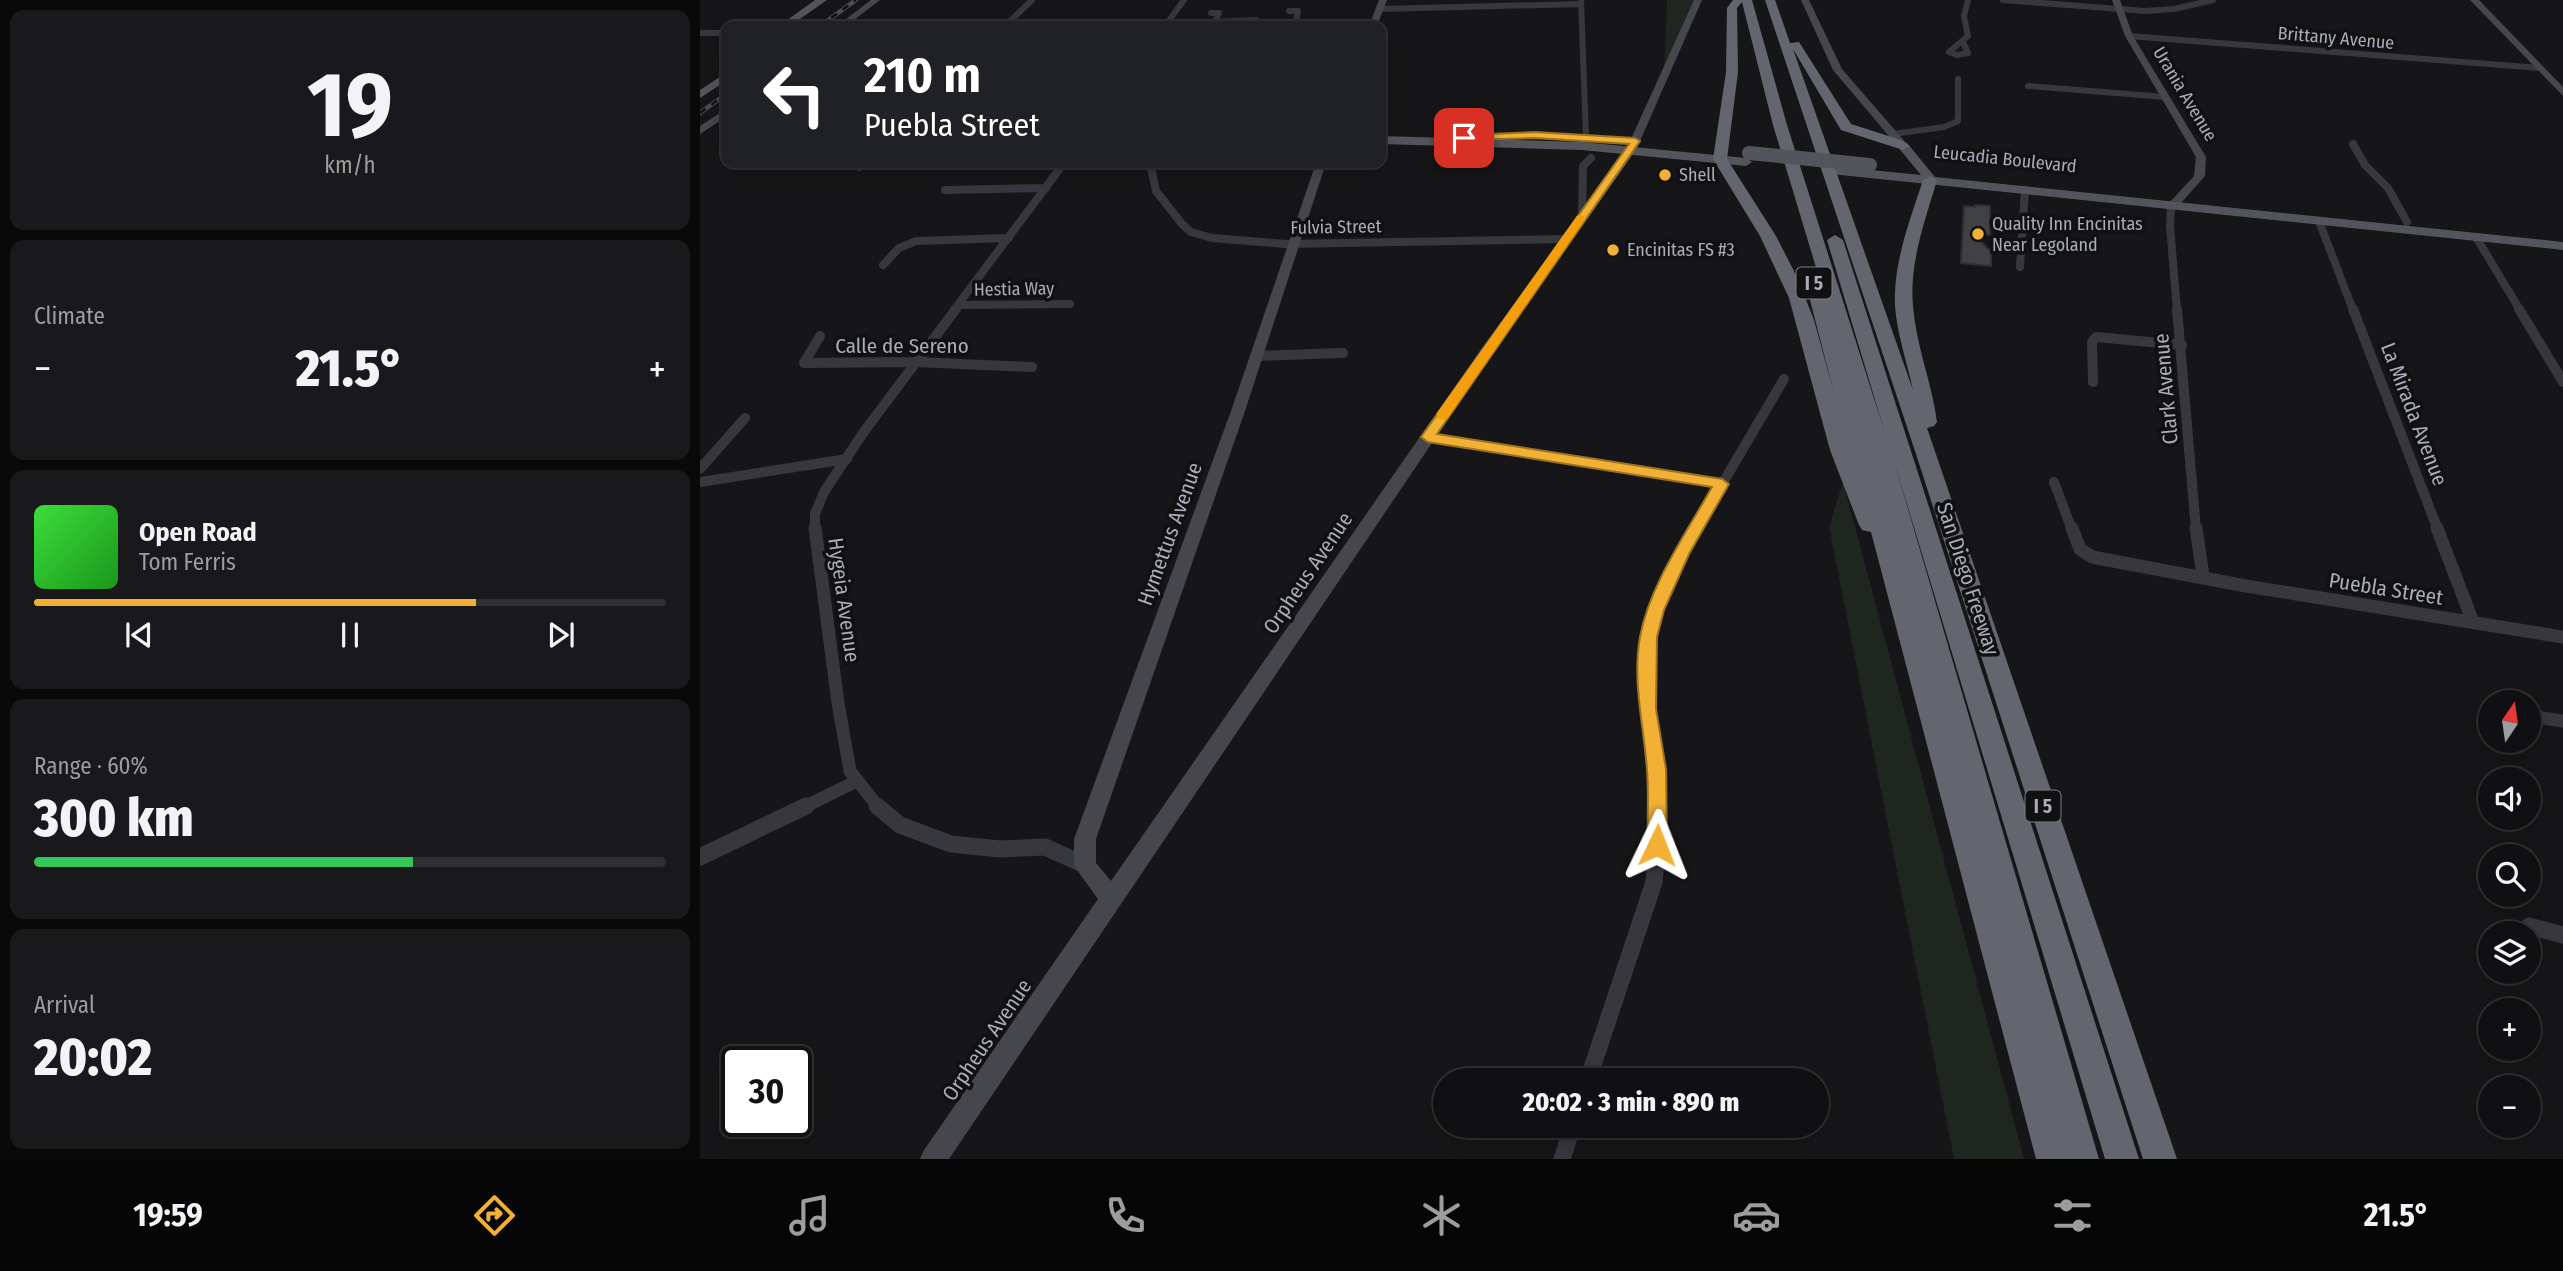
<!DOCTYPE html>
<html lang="en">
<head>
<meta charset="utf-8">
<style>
  :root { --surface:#101012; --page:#19191b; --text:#f1f3f6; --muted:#9c9d9f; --line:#303032; --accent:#f2b134 }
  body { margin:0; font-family:"Fira Sans Condensed",sans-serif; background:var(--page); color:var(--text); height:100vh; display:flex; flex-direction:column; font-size:26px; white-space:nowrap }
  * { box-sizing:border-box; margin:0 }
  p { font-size:23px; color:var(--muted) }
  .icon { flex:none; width:38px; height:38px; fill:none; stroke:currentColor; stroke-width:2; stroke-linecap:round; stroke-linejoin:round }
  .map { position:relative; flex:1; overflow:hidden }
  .drawer { display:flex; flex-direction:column; gap:10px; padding:10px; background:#09090a; width:700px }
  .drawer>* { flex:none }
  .guide { position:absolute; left:21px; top:21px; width:665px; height:147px; border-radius:14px; box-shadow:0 4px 18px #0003,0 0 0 2px var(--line); background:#202124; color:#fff; overflow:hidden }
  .needle { width:46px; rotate:13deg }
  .fabs { position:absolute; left:1778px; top:690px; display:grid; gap:14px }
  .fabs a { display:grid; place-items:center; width:63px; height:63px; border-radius:50%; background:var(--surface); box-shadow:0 4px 18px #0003,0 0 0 2px var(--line); font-size:35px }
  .speed { position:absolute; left:21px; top:1046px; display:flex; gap:14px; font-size:35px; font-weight:700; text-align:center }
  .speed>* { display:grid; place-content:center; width:91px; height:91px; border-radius:50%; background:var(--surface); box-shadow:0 4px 18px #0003,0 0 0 2px var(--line); line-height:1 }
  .speed .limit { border:4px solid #111; border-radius:10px; background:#fff; color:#111 }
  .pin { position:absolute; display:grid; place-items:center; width:60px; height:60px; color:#fff; margin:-30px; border-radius:14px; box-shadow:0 4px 10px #0006 }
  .me { position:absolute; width:77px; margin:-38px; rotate:2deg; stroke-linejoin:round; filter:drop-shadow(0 0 5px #0008) }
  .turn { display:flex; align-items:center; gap:24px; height:147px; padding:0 28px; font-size:32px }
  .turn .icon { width:91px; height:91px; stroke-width:2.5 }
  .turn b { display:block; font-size:49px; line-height:60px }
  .big { font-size:52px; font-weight:800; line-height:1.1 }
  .drawer .tile { flex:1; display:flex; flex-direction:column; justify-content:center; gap:10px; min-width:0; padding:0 24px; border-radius:14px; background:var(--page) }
  .drawer .dial { align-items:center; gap:0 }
  .dial b { font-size:91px; line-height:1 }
  .song { display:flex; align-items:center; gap:21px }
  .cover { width:84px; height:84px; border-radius:10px; background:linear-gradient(135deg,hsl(120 70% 55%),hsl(120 70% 35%)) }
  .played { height:7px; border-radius:4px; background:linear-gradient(90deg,var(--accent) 70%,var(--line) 70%) }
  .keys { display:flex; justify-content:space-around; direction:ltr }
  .heat { display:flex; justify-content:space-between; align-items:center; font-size:38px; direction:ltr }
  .charge { height:10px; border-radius:5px; background:linear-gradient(90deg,#34c759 60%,var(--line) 0) }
  .trip { position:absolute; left:733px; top:1068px; width:396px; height:70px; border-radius:35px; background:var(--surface); box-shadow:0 4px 18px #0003,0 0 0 2px var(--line); font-weight:800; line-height:70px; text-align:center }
  .tabs { display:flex; height:112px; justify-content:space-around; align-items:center; background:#060607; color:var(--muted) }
  .tabs .icon { width:49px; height:49px }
  .tabs .current { color:var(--accent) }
  .tabs b { font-size:32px; color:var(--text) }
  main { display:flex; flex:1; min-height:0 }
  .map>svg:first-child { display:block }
</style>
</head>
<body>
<main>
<section class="drawer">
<div class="tile dial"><b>19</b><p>km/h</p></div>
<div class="tile"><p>Climate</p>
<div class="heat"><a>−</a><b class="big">21.5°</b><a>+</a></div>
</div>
<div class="tile">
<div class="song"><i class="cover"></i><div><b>Open Road</b><p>Tom Ferris</p></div></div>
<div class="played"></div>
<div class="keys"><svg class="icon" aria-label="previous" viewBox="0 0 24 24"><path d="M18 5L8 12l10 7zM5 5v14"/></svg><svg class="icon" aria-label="pause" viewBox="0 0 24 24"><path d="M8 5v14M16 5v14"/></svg><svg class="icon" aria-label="next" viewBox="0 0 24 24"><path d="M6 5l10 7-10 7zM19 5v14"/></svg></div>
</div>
<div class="tile"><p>Range · 60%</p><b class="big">300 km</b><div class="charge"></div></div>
<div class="tile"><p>Arrival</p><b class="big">20:02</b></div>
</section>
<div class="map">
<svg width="1863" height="1159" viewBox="0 0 1863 1159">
  <rect width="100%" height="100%" fill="#161618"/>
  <path fill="#1e261f" d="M 967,0 L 999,0 L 964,77 Z
    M 1143,482 L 1324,1159 L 1254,1159 L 1129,527 Z"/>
  <path fill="#404145" stroke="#303034" stroke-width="2" d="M 1275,205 L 1290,206 L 1290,235 L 1273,233 L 1291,252 L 1291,266 L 1261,263 L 1264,206 L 1275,207 Z"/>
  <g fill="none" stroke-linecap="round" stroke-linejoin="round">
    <path stroke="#37383d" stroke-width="6" d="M 881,0 L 886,137
      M 1303,0 L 1445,11 L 1474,9 L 1513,0
      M 679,9 L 881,4
      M 589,11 L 598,11 L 595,26
      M 511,13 L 519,13 L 513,26
      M 515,22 L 557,20 L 558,26
      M 305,26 L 332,0
      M 465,26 L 484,0
      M 0,33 L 26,33
      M 1429,36 L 1840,68
      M 1263,42 L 1268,53 L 1257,55 L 1249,52 L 1268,36 L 1264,16 L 1268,0
      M 1328,86 L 1465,97
      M 1193,134 L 1244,127 L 1258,121 L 1258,79"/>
    <path stroke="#37383d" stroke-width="8" d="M 1653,144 L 1665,165 L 1688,188 L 1707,222
      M 450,163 L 456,191 L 482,224 L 491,232 L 512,238 L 586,244 L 866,239
      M 159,167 L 163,163
      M 245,190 L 346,188
      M 1477,201 L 1471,205 L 1470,226 L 1477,310
      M 882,217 L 883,166 L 891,158
      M 1619,221 L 1653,310
      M 1776,237 L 1820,310
      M 183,265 L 199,248 L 216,241 L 309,238
      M 1320,267 L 1325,190
      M 259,305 L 370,304
      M 254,310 L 364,163"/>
    <path stroke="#37383d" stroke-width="10" d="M 1477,309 L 1496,530
      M 1653,309 L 1738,530
      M 1819,309 L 1863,382
      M 120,336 L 104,363 L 216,362 L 332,367
      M 557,356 L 643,353
      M 1393,382 L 1392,342 L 1396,337 L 1482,345
      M 728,437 L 1022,484
      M 0,469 L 45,418
      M 0,482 L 147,459
      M 1354,482 L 1372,530
      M 115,530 L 115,514 L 124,492 L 163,433 L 256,309
      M 995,530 L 1084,379"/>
    <path stroke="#37383d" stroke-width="13" d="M 115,528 L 138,703 L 150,771 L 179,808
      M 1372,528 L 1380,549 L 1392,557 L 1546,586 L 1863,637
      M 1496,528 L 1503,576
      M 1737,528 L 1773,622
      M 1829,716 L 1863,721
      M 102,808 L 157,781
      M 958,808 L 956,769 L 947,709 L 948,637 L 956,610 L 996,528"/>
    <path stroke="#37383d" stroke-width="17" d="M 177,806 L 200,825 L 251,844 L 300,849 L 345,847 L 385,865
      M 0,857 L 106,806
      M 1829,926 L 1863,935
      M 888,1080 L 954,882 L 959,826 L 958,806
      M 862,1159 L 873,1125"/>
    <path fill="#45474d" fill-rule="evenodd" d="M 171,0 L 180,0 L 146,26 L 137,26 Z
      M 679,0 L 687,0 L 677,26 L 669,26 Z
      M 994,0 L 1002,0 L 936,150 L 792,354 L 249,1159 L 220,1159 L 224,1150 L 398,899 L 374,866 L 374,839 L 531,411 L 616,163 L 626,163 L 545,411 L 396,839 L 396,863 L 411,881 L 781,349 L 926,150 Z
      M 1101,0 L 1109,0 L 1142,69 L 1207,144 L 1207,148 L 1199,148 L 1133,70 Z
      M 1412,0 L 1420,0 L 1433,36 L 1506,157 L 1505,176 L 1481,203 L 1471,201 L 1494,176 L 1496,157 L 1425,36 Z
      M 1770,0 L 1779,0 L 1863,87 L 1863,96 Z
      M 26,109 L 26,117 L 0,134 L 0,126 Z"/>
    <path fill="#53555c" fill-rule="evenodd" d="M 115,0 L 127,0 L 90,26 L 79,26 Z
      M 26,73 L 26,81 L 0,98 L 0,90 Z
      M 681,136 L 882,142 L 1046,158 L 1052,162 L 1046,166 L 882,150 L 681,144 Z
      M 1203,142 L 1207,143 L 1235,177 L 1863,242 L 1863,250 L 1131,174 L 1124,170 L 1131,166 L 1221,175 L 1197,146 Z"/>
    <path fill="#63666e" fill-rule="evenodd" d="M 1033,0 L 1052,0 L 1087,125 L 1185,433 L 1127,240 L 1135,235 L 1143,240 L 1439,1159 L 1405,1159 L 1193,458 L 1399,1159 L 1336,1159 L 1171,532 L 1162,530 L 1159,525 L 1130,450 L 1089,298 L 1060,236 L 1013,159 L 1026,72 L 1027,8 ZM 1042,2 L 1073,125 L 1118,274 L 1112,272 L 1104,277 L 1134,393 L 1114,320 L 1097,277 L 1076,236 L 1027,159 L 1038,72 L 1037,8 Z
      M 1065,0 L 1075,0 L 1090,43 L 1099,42 L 1151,124 L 1201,140 L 1210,146 L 1203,150 L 1141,130 L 1093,49 L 1213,390 C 1207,362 1197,334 1195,306 C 1193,263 1210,220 1223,180 L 1230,176 L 1237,180 C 1225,221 1209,263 1213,306 C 1216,346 1232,383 1237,422 L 1234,426 L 1227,428 L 1477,1159 L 1443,1159 L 1216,454 Z"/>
    <defs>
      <path id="rail" d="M 120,26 L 156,0
        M 0,113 L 26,94"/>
    </defs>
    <use href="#rail" stroke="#4a4c52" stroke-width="4.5"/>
    <use href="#rail" stroke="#111113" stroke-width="2.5" stroke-dasharray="7" stroke-linecap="butt"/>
    <path stroke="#53555c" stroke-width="14" d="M 1049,153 L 1170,165"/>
  </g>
  <path fill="#f2b134" stroke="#9d7322" stroke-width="2" d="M 835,132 L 935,138 L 940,141 L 737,434 L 1022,479 L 1029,484 L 989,554 L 964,610 L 957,637 L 956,709 L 966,769 L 967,845 L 964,851 L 957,854 L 950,851 L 948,845 C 947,820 949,795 947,770 C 944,726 932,682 940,637 C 949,586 987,532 1012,487 L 728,442 L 721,437 L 929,144 L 835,138 L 764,140 L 759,138 L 764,135 Z"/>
  <path fill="#f59e0b" d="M 881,215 L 886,218 L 747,419 L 737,419 L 737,413 L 877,216 Z"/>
  <g fill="#f2b134" stroke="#111113" stroke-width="2.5">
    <circle cx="965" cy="175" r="7"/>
    <circle cx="1278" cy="234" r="7"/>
    <circle cx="913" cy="250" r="7"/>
  </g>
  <g text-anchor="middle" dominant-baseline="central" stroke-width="7" stroke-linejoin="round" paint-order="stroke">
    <g font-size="18" fill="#a8adb8" stroke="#111113">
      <text transform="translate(1636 38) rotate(5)">Brittany Avenue</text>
      <text transform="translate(1485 94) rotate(59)">Urania Avenue</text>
      <text transform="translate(1305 159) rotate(6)">Leucadia Boulevard</text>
      <text transform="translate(636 227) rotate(-1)">Fulvia Street</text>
      <text transform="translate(314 289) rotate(-1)">Hestia Way</text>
    </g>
    <g font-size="18" fill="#a8adb8" stroke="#111113" text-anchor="start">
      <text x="979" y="175">Shell</text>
      <text x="1292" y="224">Quality Inn Encinitas<tspan x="1292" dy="21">Near Legoland</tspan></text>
      <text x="927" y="250">Encinitas FS #3</text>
    </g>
    <g fill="#111113" stroke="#7b7e86" stroke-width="2">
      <rect x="1096.5" y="267.5" width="35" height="31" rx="5"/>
      <rect x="1325.5" y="790.5" width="35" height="31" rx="5"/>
    </g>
    <g font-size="19" font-weight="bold" fill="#a8adb8">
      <text x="1114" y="283">I 5</text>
      <text x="1343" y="806">I 5</text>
    </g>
    <g font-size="21" fill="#a8adb8" stroke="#111113">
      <text x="202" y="346">Calle de Sereno</text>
      <text transform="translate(1466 389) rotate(-95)">Clark Avenue</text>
      <text transform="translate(1714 414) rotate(69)">La Mirada Avenue</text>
      <text transform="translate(470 534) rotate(-70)">Hymettus Avenue</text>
      <text transform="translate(608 573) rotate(-56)">Orpheus Avenue</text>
      <text transform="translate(1268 579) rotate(72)">San Diego Freeway</text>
      <text transform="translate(1686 589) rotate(9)">Puebla Street</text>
      <text transform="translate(144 600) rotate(82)">Hygeia Avenue</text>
      <text transform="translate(287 1040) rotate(-56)">Orpheus Avenue</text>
    </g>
  </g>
</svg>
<div class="fabs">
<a><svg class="needle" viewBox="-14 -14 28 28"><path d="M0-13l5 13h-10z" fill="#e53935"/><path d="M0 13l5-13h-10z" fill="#9c9d9f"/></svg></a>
<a><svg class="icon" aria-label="sound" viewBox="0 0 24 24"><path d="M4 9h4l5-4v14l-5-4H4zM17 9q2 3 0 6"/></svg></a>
<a><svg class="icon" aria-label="search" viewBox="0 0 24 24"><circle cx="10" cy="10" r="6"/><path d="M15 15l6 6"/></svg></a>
<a><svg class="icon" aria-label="layers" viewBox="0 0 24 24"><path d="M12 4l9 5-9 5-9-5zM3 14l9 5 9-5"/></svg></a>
<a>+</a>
<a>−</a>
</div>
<div class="speed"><div class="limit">30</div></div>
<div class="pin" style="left:764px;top:138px;background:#d93025"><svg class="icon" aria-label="arrive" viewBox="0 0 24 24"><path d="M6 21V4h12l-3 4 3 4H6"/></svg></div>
<svg class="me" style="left:957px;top:845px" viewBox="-20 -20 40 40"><path d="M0-17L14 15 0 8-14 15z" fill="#f2b134" stroke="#fff" stroke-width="4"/></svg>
<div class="trip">20:02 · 3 min · 890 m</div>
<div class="guide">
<div class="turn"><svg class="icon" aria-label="left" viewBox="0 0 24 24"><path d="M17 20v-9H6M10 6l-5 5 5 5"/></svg><div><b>210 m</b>Puebla Street</div></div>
</div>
</div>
</main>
<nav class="tabs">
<b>19:59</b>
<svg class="icon current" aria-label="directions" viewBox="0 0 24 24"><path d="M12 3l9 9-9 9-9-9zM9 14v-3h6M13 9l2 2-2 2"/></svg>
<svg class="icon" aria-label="music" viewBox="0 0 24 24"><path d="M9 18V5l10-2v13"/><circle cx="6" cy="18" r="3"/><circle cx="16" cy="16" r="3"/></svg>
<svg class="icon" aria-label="phone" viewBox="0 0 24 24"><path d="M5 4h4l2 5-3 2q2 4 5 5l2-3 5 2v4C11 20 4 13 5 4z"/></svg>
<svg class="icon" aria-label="climate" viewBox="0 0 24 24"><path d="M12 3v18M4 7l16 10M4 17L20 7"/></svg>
<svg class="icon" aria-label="car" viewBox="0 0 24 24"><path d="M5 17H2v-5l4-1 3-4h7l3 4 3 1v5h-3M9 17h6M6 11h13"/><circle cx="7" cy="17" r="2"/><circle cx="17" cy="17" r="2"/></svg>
<svg class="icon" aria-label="filters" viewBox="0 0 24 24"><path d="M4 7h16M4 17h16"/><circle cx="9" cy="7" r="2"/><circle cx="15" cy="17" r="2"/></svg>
<b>21.5°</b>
</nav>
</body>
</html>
